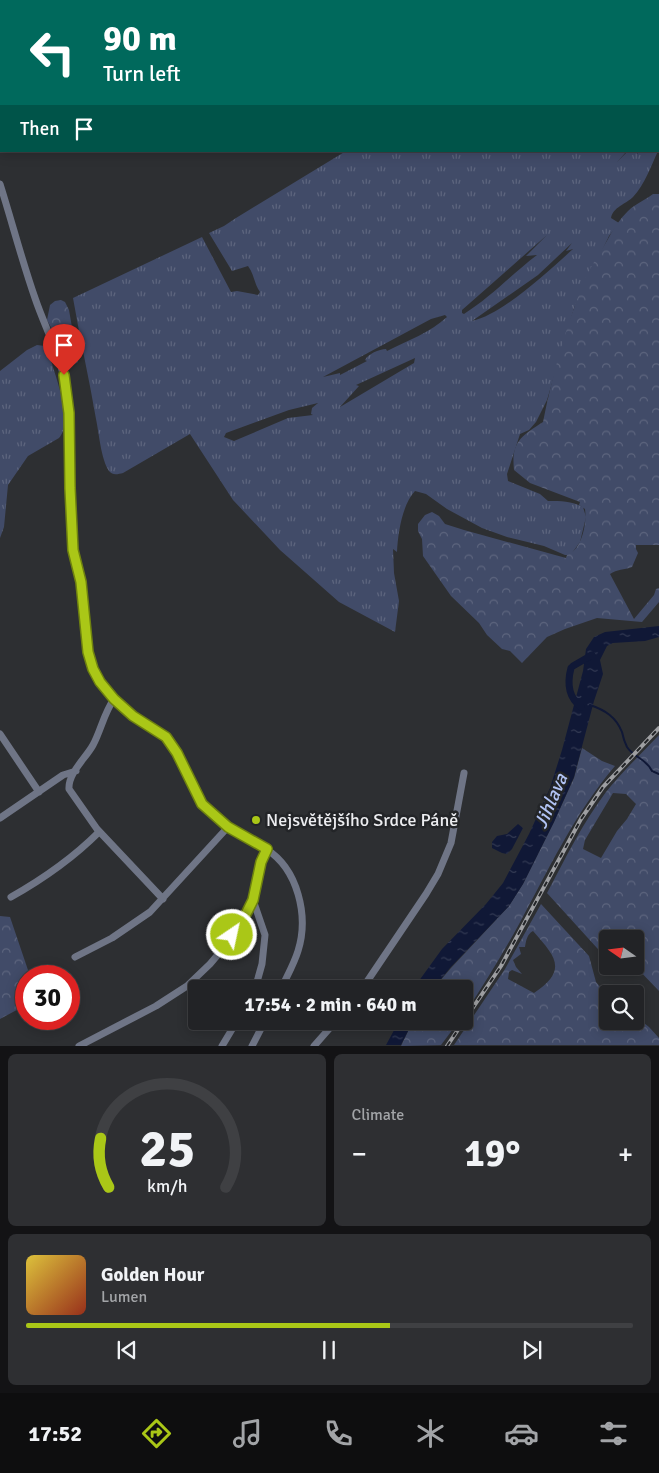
<!DOCTYPE html>
<html lang="en">
<head>
<meta charset="utf-8">
<style>
  :root { --surface:#222326; --page:#2e2f32; --text:#f1f3f6; --muted:#a2a4a7; --line:#3f4043; --accent:#aac717 }
  body { margin:0; font-family:Signika,sans-serif; background:var(--page); color:var(--text); height:100vh; display:flex; flex-direction:column; font-size:19px; white-space:nowrap }
  * { box-sizing:border-box; margin:0 }
  p { font-size:16px; color:var(--muted) }
  .icon { flex:none; width:28px; height:28px; fill:none; stroke:currentColor; stroke-width:2; stroke-linecap:round; stroke-linejoin:round }
  .map { position:relative; height:1046px; overflow:hidden }
  .details { display:flex; flex-direction:column; gap:8px; padding:8px; background:#131315; flex:1 }
  .details>* { flex:none }
  .banner { position:absolute; left:0px; top:0px; width:660px; height:152px; box-shadow:0 2px 12px #0003,0 0 0 1px var(--line); background:#00695c; color:#fff; overflow:hidden }
  .needle { width:32px; rotate:284deg }
  .fabs { position:absolute; left:599px; top:930px; display:grid; gap:10px }
  .fabs a { display:grid; place-items:center; width:45px; height:45px; border-radius:5px; background:var(--surface); box-shadow:0 2px 12px #0003,0 0 0 1px var(--line); font-size:25px }
  .speed { position:absolute; left:15px; top:965px; display:flex; gap:10px; font-size:25px; font-weight:700; text-align:center }
  .speed>* { display:grid; place-content:center; width:65px; height:65px; border-radius:50%; background:var(--surface); box-shadow:0 2px 12px #0003,0 0 0 1px var(--line); line-height:1 }
  .speed .limit { border:8px solid #d22; background:#fff; color:#111 }
  .pin { position:absolute; display:grid; place-items:center; width:42px; height:42px; color:#fff; margin:-51px -21px; border-radius:50% 50% 50% 0; rotate:-45deg; box-shadow:0 0 5px #0007 }
  .pin .icon { rotate:45deg }
  .me { position:absolute; width:55px; margin:-28px; rotate:34deg; stroke-linejoin:round; filter:drop-shadow(0 0 4px #0008) }
  .turn { display:flex; align-items:center; gap:18px; height:105px; padding:0 20px; font-size:22px }
  .turn .icon { width:65px; height:65px; stroke-width:2.5 }
  .turn b { display:block; font-size:35px; line-height:42px }
  .then { display:flex; align-items:center; height:48px; padding:0 20px; background:#0003; gap:10px; font-size:19px }
  .big { font-size:38px; font-weight:700; line-height:1.1 }
  .details .card { flex:1; display:flex; flex-direction:column; justify-content:center; gap:8px; min-width:0; padding:0 18px; border-radius:8px; background:var(--page) }
  .details .dial { align-items:center; gap:0 }
  .dial svg { height:130px; overflow:visible; fill:none; stroke:var(--line); stroke-width:7; stroke-linecap:round; text-anchor:middle }
  .dial text { fill:var(--text); stroke:none }
  .song { display:flex; align-items:center; gap:15px }
  .cover { width:60px; height:60px; border-radius:8px; background:linear-gradient(135deg,hsl(50 70% 55%),hsl(10 70% 35%)) }
  .played { height:5px; border-radius:2px; background:linear-gradient(90deg,var(--accent) 60%,var(--line) 60%) }
  .keys { display:flex; justify-content:space-around; direction:ltr }
  .heat { display:flex; justify-content:space-between; align-items:center; font-size:28px; direction:ltr }
  .details .tiles { flex:1; display:grid; gap:8px; grid-template-columns:1fr 1fr }
  .card:last-child { grid-column:span 2 }
  .trip { position:absolute; left:188px; top:980px; width:285px; height:50px; border-radius:5px; background:var(--surface); box-shadow:0 2px 12px #0003,0 0 0 1px var(--line); font-weight:700; line-height:50px; text-align:center }
  .menu { display:flex; height:80px; justify-content:space-around; align-items:center; background:#0e0e0f; color:var(--muted) }
  .menu .icon { width:35px; height:35px }
  .menu .selected { color:var(--accent) }
  .menu b { font-size:22px; color:var(--text) }
  .map>svg:first-child { display:block }
</style>
</head>
<body>
<div class="map">
<svg width="659" height="1046" viewBox="0 0 659 1046">
  <defs>
    <pattern id="grass-tufts" width="24" height="20" patternUnits="userSpaceOnUse" patternTransform="scale(1.25)"><rect width="24" height="20" fill="#414b68"/><path d="M3 7l-1-3M5 7V3M7 7l1-3M15 17l-1-3M17 17v-4M19 17l1-3" fill="none" stroke="#5d657e"/></pattern>
    <pattern id="forest-crowns" width="20" height="18" patternUnits="userSpaceOnUse" patternTransform="scale(1.25)"><rect width="20" height="18" fill="#414b68"/><path d="M2 6a3 3 0 1 1 6 0M12 15a3 3 0 1 1 6 0" fill="none" stroke="#5d657e"/></pattern>
    <pattern id="water-ripples" width="26" height="14" patternUnits="userSpaceOnUse" patternTransform="scale(1.25)"><rect width="26" height="14" fill="#101836"/><path d="M2 4q2-2 4 0t4 0M15 11q2-2 4 0t4 0" fill="none" stroke="#333a53"/></pattern>
  </defs>
  <rect width="100%" height="100%" fill="#2d2f32"/>
  <path fill="url(#grass-tufts)" fill-rule="evenodd" d="M 346,151 L 627,151 L 617,162 L 628,151 L 638,151 L 637,154 L 640,151 L 658,151 C 651,166 645,184 633,197 C 626,204 613,207 611,218 L 619,223 L 609,236 L 574,308 L 547,400 L 536,422 L 529,430 L 520,434 L 507,474 L 508,481 L 540,494 L 548,501 C 561,501 571,501 583,507 L 586,517 L 580,542 L 572,553 L 569,555 L 565,555 L 544,546 L 507,537 L 482,528 L 447,509 L 426,494 L 415,491 C 402,505 398,533 397,552 L 393,549 L 394,573 L 399,601 L 395,632 L 339,602 L 280,550 L 233,500 L 190,434 L 123,473 C 118,474 113,476 109,471 C 101,459 99,433 96,419 C 89,378 80,339 73,298 L 202,237 L 231,292 L 237,291 L 258,295 L 260,292 C 254,283 254,274 248,266 L 232,271 L 209,233 L 224,226 L 236,218 ZM 547,235 L 526,256 L 537,255 C 512,274 491,297 464,314 L 462,313 L 462,310 ZM 572,243 L 566,251 L 573,249 C 550,270 502,315 472,321 L 538,275 ZM 445,315 L 447,317 C 431,332 407,341 387,351 L 386,349 C 379,349 368,354 365,360 L 367,361 L 340,375 L 340,373 L 323,377 L 431,319 ZM 415,358 L 414,363 L 340,407 L 359,386 L 356,385 ZM 318,403 L 312,408 L 311,414 L 313,415 L 288,418 L 234,441 L 224,437 L 226,433 L 289,410 Z
    M 37,345 L 45,346 L 48,352 C 54,371 74,422 59,438 L 28,456 L 8,485 L 4,527 L 0,538 L 0,371 L 27,350 Z"/>
  <path fill="url(#forest-crowns)" fill-rule="evenodd" d="M 653,194 L 659,194 L 659,545 L 636,545 L 636,549 L 638,553 L 632,567 C 624,570 617,569 610,574 L 634,619 L 654,595 L 656,589 L 659,588 L 659,602 L 642,622 L 597,618 L 565,629 L 547,637 L 522,663 L 510,651 L 502,649 L 487,635 L 479,623 L 451,596 L 423,556 L 422,539 L 418,531 L 418,524 L 425,515 L 432,512 L 439,516 L 445,524 L 464,530 L 566,558 L 567,555 C 582,550 587,523 585,509 L 579,505 L 580,502 L 530,483 L 514,470 C 511,442 521,436 543,422 C 552,377 566,325 584,282 C 590,267 600,253 608,239 C 613,229 620,219 628,211 C 635,204 645,200 653,194 Z
    M 61,300 L 65,302 L 69,310 L 78,362 L 66,369 L 54,333 L 47,320 L 50,305 L 55,301 Z
    M 659,735 L 659,991 L 635,966 L 635,939 L 608,939 L 607,959 L 547,893 C 565,859 582,824 606,792 C 622,772 641,754 659,735 ZM 613,793 L 626,794 L 636,804 L 627,819 L 617,831 L 601,858 L 583,849 L 585,840 Z
    M 582,748 L 602,761 L 615,766 C 574,814 548,871 518,926 C 501,957 483,986 464,1015 L 464,989 L 433,989 L 451,968 L 509,906 L 523,884 L 554,822 L 574,778 Z
    M 541,904 L 589,956 L 596,982 L 607,995 L 608,1021 L 635,1021 L 635,1016 L 649,1027 L 659,1038 L 659,1045 L 454,1045 L 505,969 ZM 533,931 C 556,957 568,970 534,993 L 508,979 L 509,972 L 512,970 L 522,974 L 516,967 L 513,960 L 521,954 L 519,947 L 525,947 C 526,941 527,934 533,931 Z
    M 0,916 L 10,917 L 30,976 L 26,976 L 26,1005 L 0,1019 Z
    M 413,1021 L 459,1021 L 441,1045 L 401,1046 Z"/>
  <path fill="url(#water-ripples)" d="M 659,626 L 659,637 L 645,641 L 613,643 L 607,646 L 600,660 L 603,674 L 594,701 L 574,777 L 554,822 L 523,884 L 509,906 L 450,968 L 433,989 L 413,989 L 442,949 L 486,904 L 503,883 L 529,834 L 550,788 L 562,750 L 583,671 L 586,649 L 594,637 L 605,632 Z
    M 518,824 L 523,828 L 512,849 L 507,854 L 502,853 L 492,848 L 492,842 L 497,836 L 507,834 Z
    M 399,1021 L 413,1021 L 401,1045 L 386,1045 Z"/>
  <g fill="none" stroke-linecap="round" stroke-linejoin="round">
    <path stroke="#101836" stroke-width="2" d="M 590,705 C 605,710 616,717 622,732 C 623,737 625,743 627,747 C 634,758 646,758 652,771 L 659,774"/>
    <path stroke="#101836" stroke-width="7" d="M 573,666 L 592,655
      M 571,668 C 567,683 568,697 581,707"/>
    <path stroke="#6f7586" stroke-width="7" d="M 0,184 C 12,222 22,261 35,298 C 45,328 61,356 66,388 C 74,441 68,495 73,548 C 74,556 77,563 78,570 C 81,580 82,591 83,602 C 86,627 85,655 97,677 C 106,693 120,707 135,717 C 145,724 156,729 165,737 C 185,754 187,785 203,805 C 219,825 245,835 266,849 C 298,869 309,916 298,951 C 294,964 287,976 281,989
      M 114,699 C 104,713 101,730 93,745 C 86,758 68,773 69,789 L 97,829 L 163,899
      M 0,734 L 39,792
      M 0,818 L 63,775 L 76,771
      M 11,897 C 43,879 73,858 99,832
      M 253,900 L 265,935 L 262,964 L 255,989
      M 75,957 L 112,938 L 150,912 L 228,827
      M 362,989 L 426,894 L 438,874 L 451,843 L 464,773
      M 79,1046 L 156,1006 L 187,986 L 210,964 L 221,951 L 248,911 L 253,900 L 261,861 L 267,849
      M 222,1046 L 237,1021
      M 252,1046 L 265,1021
      M 314,1046 L 336,1021"/>
    <defs>
      <path id="rail" d="M 447,1046 L 501,966 L 581,819 L 603,787 L 659,728"/>
    </defs>
    <use href="#rail" stroke="#9e9fa2" stroke-width="4"/>
    <use href="#rail" stroke="#232528" stroke-width="2" stroke-dasharray="5.5" stroke-linecap="butt"/>
  </g>
  <g fill="none" stroke-linecap="round" stroke-linejoin="round">
    <defs>
      <path id="route" d="M 64,375 L 69,413 L 70,488 L 73,550 L 81,582 L 88,652 L 93,669 L 100,682 L 114,699 L 133,716 L 166,737 L 177,753 L 202,804 L 228,827 L 267,849 L 261,862 L 253,900 L 243,920 L 232,935"/>
    </defs>
    <use href="#route" stroke="#6e810f" stroke-width="12"/>
    <use href="#route" stroke="#aac717" stroke-width="9"/>
  </g>
  <circle fill="#aac717" stroke="#232528" stroke-width="2" cx="256" cy="820" r="5"/>
  <g text-anchor="middle" dominant-baseline="central" stroke-width="5" stroke-linejoin="round" paint-order="stroke">
    <g font-size="18" fill="#ecedf0" stroke="#232528" text-anchor="start">
      <text x="266" y="820">Nejsvětějšího Srdce Páně</text>
    </g>
    <g font-size="19" font-style="italic" fill="#b1c3f4" stroke="#232528">
      <text transform="translate(551 801) rotate(-67)">Jihlava</text>
    </g>
  </g>
</svg>
<div class="fabs">
<a><svg class="needle" viewBox="-14 -14 28 28"><path d="M0-13l5 13h-10z" fill="#e53935"/><path d="M0 13l5-13h-10z" fill="#a2a4a7"/></svg></a>
<a><svg class="icon" aria-label="search" viewBox="0 0 24 24"><circle cx="10" cy="10" r="6"/><path d="M15 15l6 6"/></svg></a>
</div>
<div class="speed"><div class="limit">30</div></div>
<div class="pin" style="left:64px;top:375px;background:#d93025"><svg class="icon" aria-label="arrive" viewBox="0 0 24 24"><path d="M6 21V4h12l-3 4 3 4H6"/></svg></div>
<svg class="me" style="left:232px;top:935px" viewBox="-20 -20 40 40"><circle r="17" fill="#aac717" stroke="#fff" stroke-width="3"/><path d="M0-11L8 9 0 5-8 9z" fill="#fff"/></svg>
<div class="trip">17:54 · 2 min · 640 m</div>
<div class="banner">
<div class="turn"><svg class="icon" aria-label="left" viewBox="0 0 24 24"><path d="M17 20v-9H6M10 6l-5 5 5 5"/></svg><div><b>90 m</b>Turn left</div></div>
<div class="then">Then<svg class="icon" aria-label="arrive" viewBox="0 0 24 24"><path d="M6 21V4h12l-3 4 3 4H6"/></svg></div>
</div>
</div>
<section class="details">
<div class="tiles">
<div class="card dial"><svg viewBox="0 0 100 80">
<path d="M14 69A42 42 0 1 1 86 69"/>
<path d="M14 69A42 42 0 0 1 9 39" stroke="#aac717"/>
<text x="50" y="56" font-size="32" font-weight="700">25</text>
<text x="50" y="72" font-size="11">km/h</text>
</svg></div>
<div class="card"><p>Climate</p>
<div class="heat"><a>−</a><b class="big">19°</b><a>+</a></div>
</div>
<div class="card">
<div class="song"><i class="cover"></i><div><b>Golden Hour</b><p>Lumen</p></div></div>
<div class="played"></div>
<div class="keys"><svg class="icon" aria-label="previous" viewBox="0 0 24 24"><path d="M18 5L8 12l10 7zM5 5v14"/></svg><svg class="icon" aria-label="pause" viewBox="0 0 24 24"><path d="M8 5v14M16 5v14"/></svg><svg class="icon" aria-label="next" viewBox="0 0 24 24"><path d="M6 5l10 7-10 7zM19 5v14"/></svg></div>
</div>
</div>
</section>
<nav class="menu">
<b>17:52</b>
<svg class="icon selected" aria-label="directions" viewBox="0 0 24 24"><path d="M12 3l9 9-9 9-9-9zM9 14v-3h6M13 9l2 2-2 2"/></svg>
<svg class="icon" aria-label="music" viewBox="0 0 24 24"><path d="M9 18V5l10-2v13"/><circle cx="6" cy="18" r="3"/><circle cx="16" cy="16" r="3"/></svg>
<svg class="icon" aria-label="phone" viewBox="0 0 24 24"><path d="M5 4h4l2 5-3 2q2 4 5 5l2-3 5 2v4C11 20 4 13 5 4z"/></svg>
<svg class="icon" aria-label="climate" viewBox="0 0 24 24"><path d="M12 3v18M4 7l16 10M4 17L20 7"/></svg>
<svg class="icon" aria-label="car" viewBox="0 0 24 24"><path d="M5 17H2v-5l4-1 3-4h7l3 4 3 1v5h-3M9 17h6M6 11h13"/><circle cx="7" cy="17" r="2"/><circle cx="17" cy="17" r="2"/></svg>
<svg class="icon" aria-label="filters" viewBox="0 0 24 24"><path d="M4 7h16M4 17h16"/><circle cx="9" cy="7" r="2"/><circle cx="15" cy="17" r="2"/></svg>
</nav>
</body>
</html>
